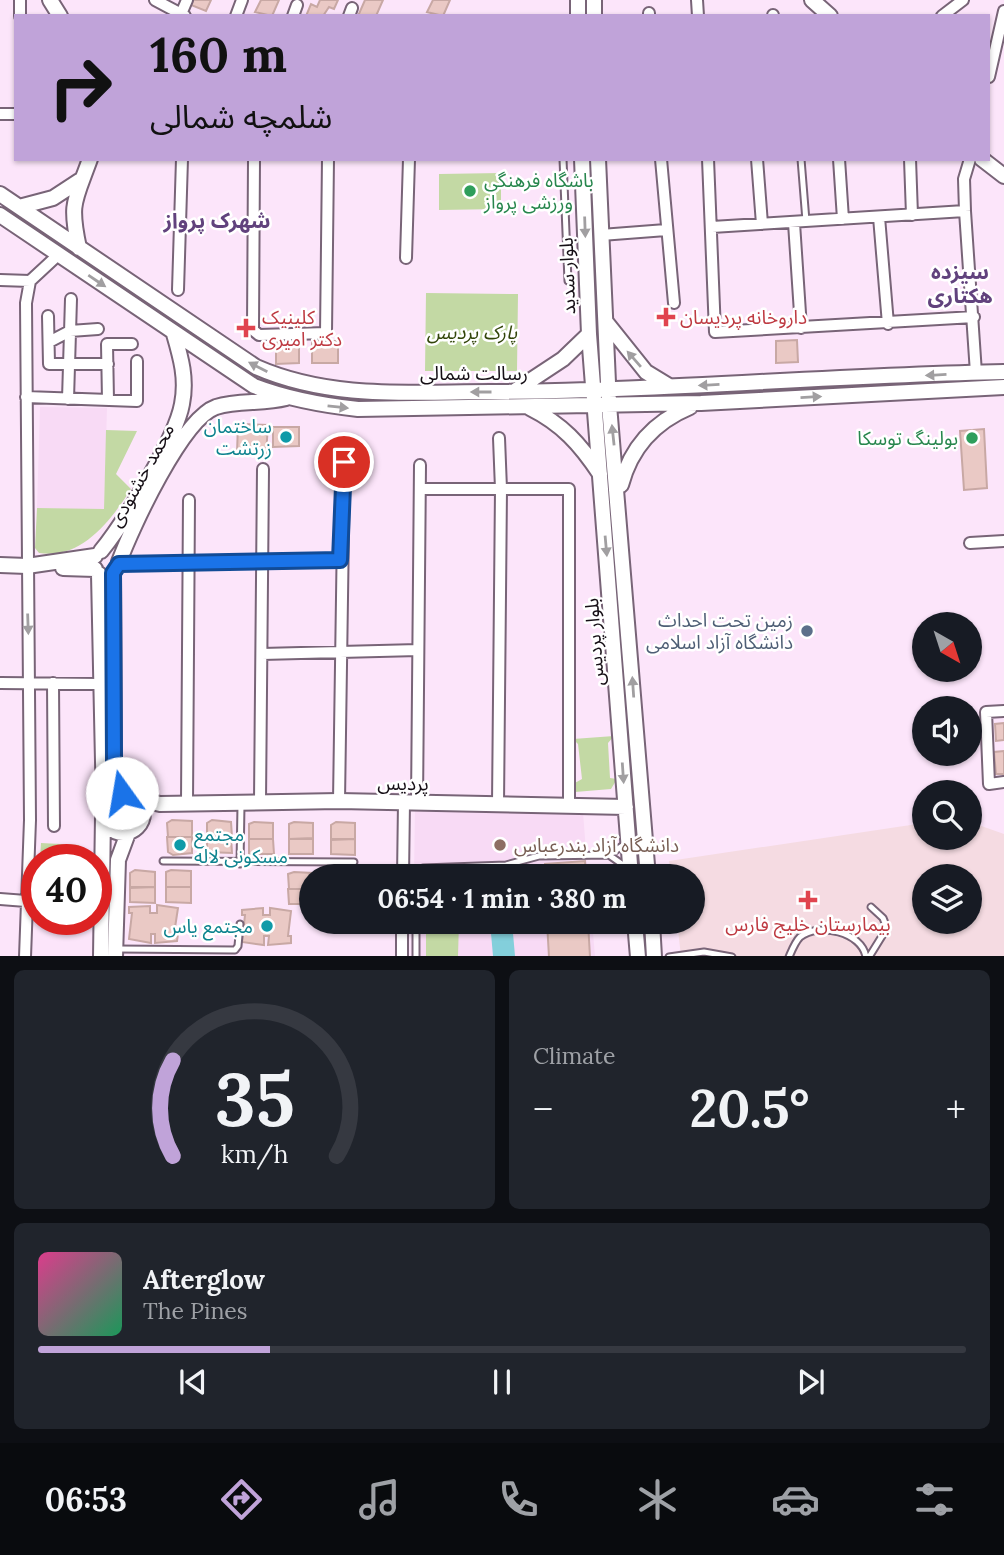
<!DOCTYPE html>
<html lang="en">
<head>
<meta charset="utf-8">
<style>
  :root { --surface:#171b24; --page:#20242c; --text:#f1f3f6; --muted:#9ea1a6; --line:#363941; --accent:#c0a3d9 }
  body { margin:0; font-family:Lora,"Noto Sans Arabic",serif; background:var(--page); color:var(--text); height:100vh; display:flex; flex-direction:column; font-size:26px; white-space:nowrap }
  * { box-sizing:border-box; margin:0 }
  p { font-size:23px; color:var(--muted) }
  .icon { flex:none; width:38px; height:38px; fill:none; stroke:currentColor; stroke-width:2; stroke-linecap:round; stroke-linejoin:round }
  .map { position:relative; height:956px; overflow:hidden }
  .panel { display:flex; flex-direction:column; gap:14px; padding:14px; background:#0d0f14; flex:1 }
  .panel>* { flex:none }
  .top-card { position:absolute; left:14px; top:14px; width:976px; height:147px; border-radius:0px; box-shadow:0 2px 5px #0004; background:#c0a3d9; color:#111; overflow:hidden }
  .needle { width:46px; rotate:141deg }
  .fabs { position:absolute; left:912px; top:612px; display:grid; gap:14px }
  .fabs a { display:grid; place-items:center; width:70px; height:70px; border-radius:50%; background:var(--surface); box-shadow:0 2px 5px #0004; font-size:35px }
  .speed { position:absolute; left:21px; top:844px; display:flex; gap:14px; font-size:35px; font-weight:700; text-align:center }
  .speed>* { display:grid; place-content:center; width:91px; height:91px; border-radius:50%; background:var(--surface); box-shadow:0 2px 5px #0004; line-height:1 }
  .speed .limit { border:10px solid #d22; background:#fff; color:#111 }
  .pin { position:absolute; display:grid; place-items:center; width:60px; height:60px; color:#fff; margin:-30px; border:4px solid #fff; border-radius:50%; box-shadow:0 2px 7px #0007 }
  .me { position:absolute; width:77px; margin:-38px; rotate:347deg; stroke-linejoin:round; filter:drop-shadow(0 0 5px #0008) }
  .turn { display:flex; align-items:center; gap:24px; height:147px; padding:0 21px; font-size:32px }
  .turn .icon { width:91px; height:91px; stroke-width:2.5 }
  .turn b { display:block; font-size:49px; line-height:60px }
  .big { font-size:52px; font-weight:800; line-height:1.1 }
  .panel .widget { flex:1; display:flex; flex-direction:column; justify-content:center; gap:10px; min-width:0; padding:0 24px; border-radius:10px; background:var(--page) }
  .panel .dial { align-items:center; gap:0 }
  .dial svg { height:182px; overflow:visible; fill:none; stroke:var(--line); stroke-width:7; stroke-linecap:round; text-anchor:middle }
  .dial text { fill:var(--text); stroke:none }
  .song { display:flex; align-items:center; gap:21px }
  .cover { width:84px; height:84px; border-radius:10px; background:linear-gradient(135deg,hsl(330 70% 55%),hsl(150 70% 35%)) }
  .played { height:7px; border-radius:4px; background:linear-gradient(90deg,var(--accent) 25%,var(--line) 25%) }
  .keys { display:flex; justify-content:space-around; direction:ltr }
  .heat { display:flex; justify-content:space-between; align-items:center; font-size:38px; direction:ltr }
  .panel .tiles { flex:1; display:grid; gap:14px; grid-template-columns:1fr 1fr }
  .widget:last-child { grid-column:span 2 }
  .trip { position:absolute; left:299px; top:864px; width:406px; height:70px; border-radius:35px; background:var(--surface); box-shadow:0 2px 5px #0004; font-weight:800; line-height:70px; text-align:center }
  .menu { display:flex; height:112px; justify-content:space-around; align-items:center; background:#090b0e; color:var(--muted) }
  .menu .icon { width:49px; height:49px }
  .menu .active { color:var(--accent) }
  .menu b { font-size:32px; color:var(--text) }
  .map>svg:first-child { display:block }
</style>
</head>
<body>
<div class="map">
<svg width="1004" height="957" viewBox="0 0 1004 957">
  <rect width="100%" height="100%" fill="#fce5fa"/>
  <path fill="#f8daf5" d="M 40,407 L 107,408 L 104,510 L 37,508 Z
    M 415,810 L 583,812 L 588,877 L 414,877 Z
    M 413,922 L 592,922 L 595,956 L 413,957 Z"/>
  <path fill="#f5dbe2" fill-rule="evenodd" d="M 970,822 L 1004,834 L 1004,956 L 681,956 L 677,922 L 693,922 L 693,877 L 671,877 L 669,861 L 924,823 L 924,838 L 970,838 ZM 924,877 L 970,877 L 970,922 L 924,922 Z"/>
  <path fill="#c3d9a4" d="M 501,173 L 501,209 L 439,210 L 439,174 Z
    M 426,293 L 518,294 L 517,371 L 425,371 Z
    M 106,430 L 137,431 L 116,474 L 131,489 C 111,520 82,560 39,553 L 35,548 L 37,508 L 104,509 Z
    M 614,736 L 608,743 L 610,778 L 617,779 L 611,789 L 575,792 L 573,784 L 582,779 L 578,744 L 573,739 Z
    M 41,843 L 79,845 L 78,859 L 40,859 Z
    M 426,922 L 459,922 L 458,956 L 426,956 Z"/>
  <path fill="#83cfdb" d="M 490,922 L 512,922 L 515,956 L 493,956 Z"/>
  <path fill="#eac9c5" stroke="#c8a8a4" stroke-width="2" d="M 193,0 L 211,0 L 206,11 L 191,5 Z
    M 261,0 L 279,0 L 272,16 L 255,12 Z
    M 320,0 L 338,0 L 334,9 L 329,7 L 323,16 L 306,16 L 311,4 L 317,7 Z
    M 365,0 L 383,0 L 376,16 L 358,16 Z
    M 433,0 L 450,0 L 443,16 L 427,12 Z
    M 797,340 L 798,362 L 776,363 L 776,341 Z
    M 299,341 L 299,363 L 276,364 L 276,342 Z
    M 312,341 L 338,341 L 338,363 L 312,363 Z
    M 238,424 L 268,425 L 266,454 L 237,453 Z
    M 273,427 L 299,427 L 299,446 L 273,447 Z
    M 984,429 L 987,488 L 964,490 L 960,431 Z
    M 1004,723 L 1004,740 L 996,741 L 995,724 Z
    M 1004,751 L 1004,774 L 996,774 L 994,752 Z
    M 172,820 L 192,821 L 192,837 L 168,837 L 167,823 Z
    M 212,820 L 231,822 L 232,837 L 207,837 L 207,823 Z
    M 254,822 L 273,823 L 273,839 L 249,839 L 249,824 Z
    M 294,822 L 313,823 L 313,838 L 289,839 L 289,824 Z
    M 336,822 L 355,823 L 355,839 L 331,839 L 331,825 Z
    M 167,837 L 192,837 L 192,853 L 173,855 L 168,852 Z
    M 231,837 L 232,853 L 207,852 L 207,838 Z
    M 249,839 L 273,839 L 274,854 L 249,854 Z
    M 289,839 L 313,839 L 313,854 L 289,854 Z
    M 355,839 L 355,855 L 331,854 L 331,840 Z
    M 585,861 L 586,877 L 545,877 L 545,864 Z
    M 135,870 L 155,872 L 155,887 L 130,887 L 130,873 Z
    M 171,870 L 191,871 L 191,887 L 166,887 L 166,872 Z
    M 294,872 L 313,873 L 312,889 L 289,889 L 288,874 Z
    M 155,887 L 155,903 L 130,902 L 130,888 Z
    M 166,887 L 191,887 L 191,903 L 166,902 Z
    M 288,889 L 312,889 L 312,904 L 289,904 Z
    M 157,905 L 178,908 L 174,934 L 178,934 L 177,941 L 155,943 L 155,934 L 151,934 L 151,943 L 129,939 L 132,913 L 129,913 L 129,907 L 150,906 L 150,913 L 157,913 Z
    M 263,908 L 263,915 L 270,915 L 270,908 L 291,911 L 288,936 L 291,936 L 291,943 L 268,945 L 269,936 L 264,936 L 264,945 L 242,942 L 245,915 L 242,915 L 242,910 Z
    M 547,922 L 588,922 L 590,957 L 549,957 Z"/>
  <g fill="none" stroke-linecap="round" stroke-linejoin="round">
    <defs>
      <path id="lane" d="M 563,159 L 568,281
        M 801,159 L 806,221
        M 609,855 L 626,867
        M 163,861 L 354,862
        M 240,864 L 241,805
        M 417,877 L 423,868 L 506,865 L 539,856 L 609,855 L 628,842
        M 118,949 L 235,950 L 238,946 L 240,924
        M 416,957 L 416,922
        M 669,957 L 704,952 L 732,957
        M 789,957 C 792,950 795,942 800,937 C 819,922 862,932 866,957
        M 869,957 L 887,928 L 883,918 L 871,907"/>
      <path id="street" d="M 20,0 L 20,16
        M 155,0 L 185,16
        M 697,0 L 698,16
        M 649,13 L 649,16
        M 181,14 L 187,0
        M 773,15 L 773,16
        M 236,16 L 242,0
        M 293,16 L 297,5
        M 349,16 L 352,8
        M 942,16 L 963,0
        M 989,77 L 1004,11
        M 0,114 L 16,114
        M 254,159 L 253,330 L 259,335 L 326,333 L 328,159
        M 661,159 L 674,303
        M 708,159 L 715,332 L 974,317
        M 757,159 L 762,224
        M 839,159 L 843,219
        M 910,159 L 912,215
        M 970,159 L 964,179 L 965,211 L 976,373
        M 879,217 L 888,324
        M 794,223 L 801,328
        M 712,227 L 965,211
        M 601,235 L 666,230
        M 406,258 L 409,159
        M 0,280 L 30,281
        M 178,290 L 182,159
        M 48,316 L 49,364 L 108,364
        M 49,342 L 70,331 L 98,329
        M 26,397 L 137,401 L 137,361
        M 68,399 L 71,299
        M 108,400 L 107,344 L 132,344
        M 420,489 L 569,489 L 569,806
        M 970,543 L 1004,541
        M 119,564 L 340,560
        M 262,654 L 418,650
        M 0,683 L 101,684
        M 53,683 L 54,826
        M 1004,711 L 986,712 L 989,784 L 1004,782
        M 260,801 L 263,469
        M 339,801 L 344,462
        M 187,803 L 189,500
        M 417,803 L 420,465
        M 498,804 L 501,489 L 499,438
        M 403,877 L 404,802
        M 0,899 L 26,901
        M 25,957 L 30,820 L 26,303 L 30,281 L 58,255
        M 402,957 L 402,922"/>
      <path id="secondary" d="M 50,0 L 60,16
        M 578,0 L 578,16
        M 594,0 L 594,16
        M 812,0 L 830,16
        M 582,159 L 589,334 L 631,877
        M 598,159 L 609,405 L 648,877
        M 982,159 L 1004,176
        M 0,194 L 256,367 C 331,400 411,392 491,392 C 662,391 833,375 1004,372
        M 19,207 L 53,198 L 79,181
        M 0,215 L 254,386 C 288,399 321,405 358,409 L 701,403 L 1004,387
        M 79,248 C 69,202 75,201 90,159
        M 606,322 L 646,372 L 669,386
        M 516,390 L 563,359 L 589,334
        M 530,408 C 562,424 580,444 600,474
        M 621,485 C 631,447 654,422 690,407
        M 101,551 C 124,523 176,438 182,404 C 187,379 181,358 174,334
        M 119,562 C 132,527 182,419 216,407 C 238,400 263,404 286,398
        M 0,565 L 27,566 L 95,556
        M 63,568 L 95,569
        M 99,574 L 104,808
        M 113,574 L 114,761 L 123,793
        M103 813a20 20 0 1 1 40 0a20 20 0 1 1-40 0Z
        M 138,799 L 160,804 L 339,801 L 626,807
        M 635,922 L 638,957
        M 652,922 L 654,957
        M 101,957 L 103,816
        M 115,957 L 118,860 L 128,833"/>
    </defs>
    <use href="#lane" stroke="#786477" stroke-width="9"/>
    <use href="#street" stroke="#786477" stroke-width="14"/>
    <use href="#secondary" stroke="#786477" stroke-width="18"/>
    <use href="#lane" stroke="#fff" stroke-width="5"/>
    <use href="#street" stroke="#fff" stroke-width="10"/>
    <use href="#secondary" stroke="#fff" stroke-width="14"/>
  </g>
  <defs><path id="oneway-solid" d="M-6-.8H1V-3.2L6.5 0L1 3.2V.8H-6Z" transform="scale(1.75)"/></defs>
  <g fill="#a19fa1">
    <use href="#oneway-solid" transform="translate(585 227) rotate(88)"/>
    <use href="#oneway-solid" transform="translate(97 281) rotate(34)"/>
    <use href="#oneway-solid" transform="translate(634 359) rotate(-131)"/>
    <use href="#oneway-solid" transform="translate(258 367) rotate(-153)"/>
    <use href="#oneway-solid" transform="translate(936 375) rotate(177)"/>
    <use href="#oneway-solid" transform="translate(709 385) rotate(177)"/>
    <use href="#oneway-solid" transform="translate(481 392) rotate(180)"/>
    <use href="#oneway-solid" transform="translate(811 397) rotate(-3)"/>
    <use href="#oneway-solid" transform="translate(338 407) rotate(6)"/>
    <use href="#oneway-solid" transform="translate(613 435) rotate(-96)"/>
    <use href="#oneway-solid" transform="translate(606 546) rotate(85)"/>
    <use href="#oneway-solid" transform="translate(28 624) rotate(88)"/>
    <use href="#oneway-solid" transform="translate(633 687) rotate(-94)"/>
    <use href="#oneway-solid" transform="translate(623 773) rotate(86)"/>
  </g>
  <g fill="none" stroke-linecap="round" stroke-linejoin="round">
    <defs>
      <path id="route" d="M 122,793 L 114,761 L 113,573 L 119,564 L 340,560 L 344,462"/>
    </defs>
    <use href="#route" stroke="#114b97" stroke-width="18"/>
    <use href="#route" stroke="#1a73e8" stroke-width="12"/>
  </g>
  <g fill="#2e9e5b" stroke="#fff" stroke-width="2.5">
    <circle cx="470" cy="191" r="7"/>
    <circle cx="972" cy="438" r="7"/>
  </g>
  <g fill="#e0444e" stroke="#fff" stroke-width="2.5">
    <path d="M662.5 306.5h7v7h7v7h-7v7h-7v-7h-7v-7h7z"/>
    <path d="M242.5 317.5h7v7h7v7h-7v7h-7v-7h-7v-7h7z"/>
    <path d="M804.5 889.5h7v7h7v7h-7v7h-7v-7h-7v-7h7z"/>
  </g>
  <g fill="#0f9aa8" stroke="#fff" stroke-width="2.5">
    <circle cx="286" cy="437" r="7"/>
    <circle cx="180" cy="845" r="7"/>
    <circle cx="267" cy="926" r="7"/>
  </g>
  <circle fill="#5c6f8a" stroke="#fff" stroke-width="2.5" cx="807" cy="631" r="7"/>
  <circle fill="#8d6e63" stroke="#fff" stroke-width="2.5" cx="500" cy="845" r="7"/>
  <g text-anchor="middle" dominant-baseline="central" stroke-width="5" stroke-linejoin="round" paint-order="stroke">
    <g font-size="19" fill="#27864d" stroke="#fff" text-anchor="start">
      <text x="484" y="180">باشگاه فرهنگی<tspan x="484" dy="22">ورزشی پرواز</tspan></text>
      <text x="958" y="438" text-anchor="end">بولینگ توسکا</text>
    </g>
    <g font-size="19" fill="#150e15" stroke="#fff">
      <text transform="translate(567 276) rotate(-92)">بلوار سدید</text>
      <text x="474" y="373">رسالت شمالی</text>
      <text transform="translate(141 475) rotate(-61)">محمد خشنودی</text>
      <text transform="translate(594 642) rotate(-94)">بلوار پردیس</text>
      <text transform="translate(403 783) rotate(1)">پردیس</text>
    </g>
    <g font-size="19" fill="#be3a42" stroke="#fff" text-anchor="start">
      <text x="262" y="317">کلینیک<tspan x="262" dy="22">دکتر امیری</tspan></text>
      <text x="680" y="317">داروخانه پردیسان</text>
      <text x="808" y="924" text-anchor="middle">بیمارستان خلیج فارس</text>
    </g>
    <g font-size="19" font-style="italic" fill="#324509" stroke="#fff">
      <text x="472" y="332">پارک پردیس</text>
    </g>
    <g font-size="19" fill="#0d838f" stroke="#fff" text-anchor="end">
      <text x="272" y="426">ساختمان<tspan x="272" dy="22">زرتشت</tspan></text>
      <text x="194" y="834" text-anchor="start">مجتمع<tspan x="194" dy="22">مسکونی لاله</tspan></text>
      <text x="253" y="926">مجتمع یاس</text>
    </g>
    <g font-size="19" fill="#4e5e75" stroke="#fff" text-anchor="end">
      <text x="793" y="620">زمین تحت احداث<tspan x="793" dy="22">دانشگاه آزاد اسلامی</tspan></text>
    </g>
    <g font-size="19" fill="#785e54" stroke="#fff" text-anchor="start">
      <text x="514" y="845">دانشگاه آزاد بندرعباس</text>
    </g>
    <g font-size="21" font-weight="bold" fill="#61427d" stroke="#fff">
      <text x="217" y="220">شهرک پرواز</text>
      <text x="960" y="271">سیزده<tspan x="960" dy="24">هکتاری</tspan></text>
    </g>
  </g>
</svg>
<div class="fabs">
<a><svg class="needle" viewBox="-14 -14 28 28"><path d="M0-13l5 13h-10z" fill="#e53935"/><path d="M0 13l5-13h-10z" fill="#9ea1a6"/></svg></a>
<a><svg class="icon" aria-label="sound" viewBox="0 0 24 24"><path d="M4 9h4l5-4v14l-5-4H4zM17 9q2 3 0 6"/></svg></a>
<a><svg class="icon" aria-label="search" viewBox="0 0 24 24"><circle cx="10" cy="10" r="6"/><path d="M15 15l6 6"/></svg></a>
<a><svg class="icon" aria-label="layers" viewBox="0 0 24 24"><path d="M12 4l9 5-9 5-9-5zM3 14l9 5 9-5"/></svg></a>
</div>
<div class="speed"><div class="limit">40</div></div>
<div class="pin" style="left:344px;top:462px;background:#d93025"><svg class="icon" aria-label="arrive" viewBox="0 0 24 24"><path d="M6 21V4h12l-3 4 3 4H6"/></svg></div>
<svg class="me" style="left:122px;top:793px" viewBox="-20 -20 40 40"><circle r="19" fill="#fff"/><path d="M0-13L10 11 0 6-10 11z" fill="#1a73e8"/></svg>
<div class="trip">06:54 · 1 min · 380 m</div>
<div class="top-card">
<div class="turn"><svg class="icon" aria-label="right" viewBox="0 0 24 24"><path d="M7 20v-9h11M14 6l5 5-5 5"/></svg><div><b>160 m</b>شلمچه شمالی</div></div>
</div>
</div>
<section class="panel">
<div class="tiles">
<div class="widget dial"><svg viewBox="0 0 100 80">
<path d="M14 69A42 42 0 1 1 86 69"/>
<path d="M14 69A42 42 0 0 1 14 27" stroke="#c0a3d9"/>
<text x="50" y="56" font-size="32" font-weight="700">35</text>
<text x="50" y="72" font-size="11">km/h</text>
</svg></div>
<div class="widget"><p>Climate</p>
<div class="heat"><a>−</a><b class="big">20.5°</b><a>+</a></div>
</div>
<div class="widget">
<div class="song"><i class="cover"></i><div><b>Afterglow</b><p>The Pines</p></div></div>
<div class="played"></div>
<div class="keys"><svg class="icon" aria-label="previous" viewBox="0 0 24 24"><path d="M18 5L8 12l10 7zM5 5v14"/></svg><svg class="icon" aria-label="pause" viewBox="0 0 24 24"><path d="M8 5v14M16 5v14"/></svg><svg class="icon" aria-label="next" viewBox="0 0 24 24"><path d="M6 5l10 7-10 7zM19 5v14"/></svg></div>
</div>
</div>
</section>
<nav class="menu">
<b>06:53</b>
<svg class="icon active" aria-label="directions" viewBox="0 0 24 24"><path d="M12 3l9 9-9 9-9-9zM9 14v-3h6M13 9l2 2-2 2"/></svg>
<svg class="icon" aria-label="music" viewBox="0 0 24 24"><path d="M9 18V5l10-2v13"/><circle cx="6" cy="18" r="3"/><circle cx="16" cy="16" r="3"/></svg>
<svg class="icon" aria-label="phone" viewBox="0 0 24 24"><path d="M5 4h4l2 5-3 2q2 4 5 5l2-3 5 2v4C11 20 4 13 5 4z"/></svg>
<svg class="icon" aria-label="climate" viewBox="0 0 24 24"><path d="M12 3v18M4 7l16 10M4 17L20 7"/></svg>
<svg class="icon" aria-label="car" viewBox="0 0 24 24"><path d="M5 17H2v-5l4-1 3-4h7l3 4 3 1v5h-3M9 17h6M6 11h13"/><circle cx="7" cy="17" r="2"/><circle cx="17" cy="17" r="2"/></svg>
<svg class="icon" aria-label="filters" viewBox="0 0 24 24"><path d="M4 7h16M4 17h16"/><circle cx="9" cy="7" r="2"/><circle cx="15" cy="17" r="2"/></svg>
</nav>
</body>
</html>
